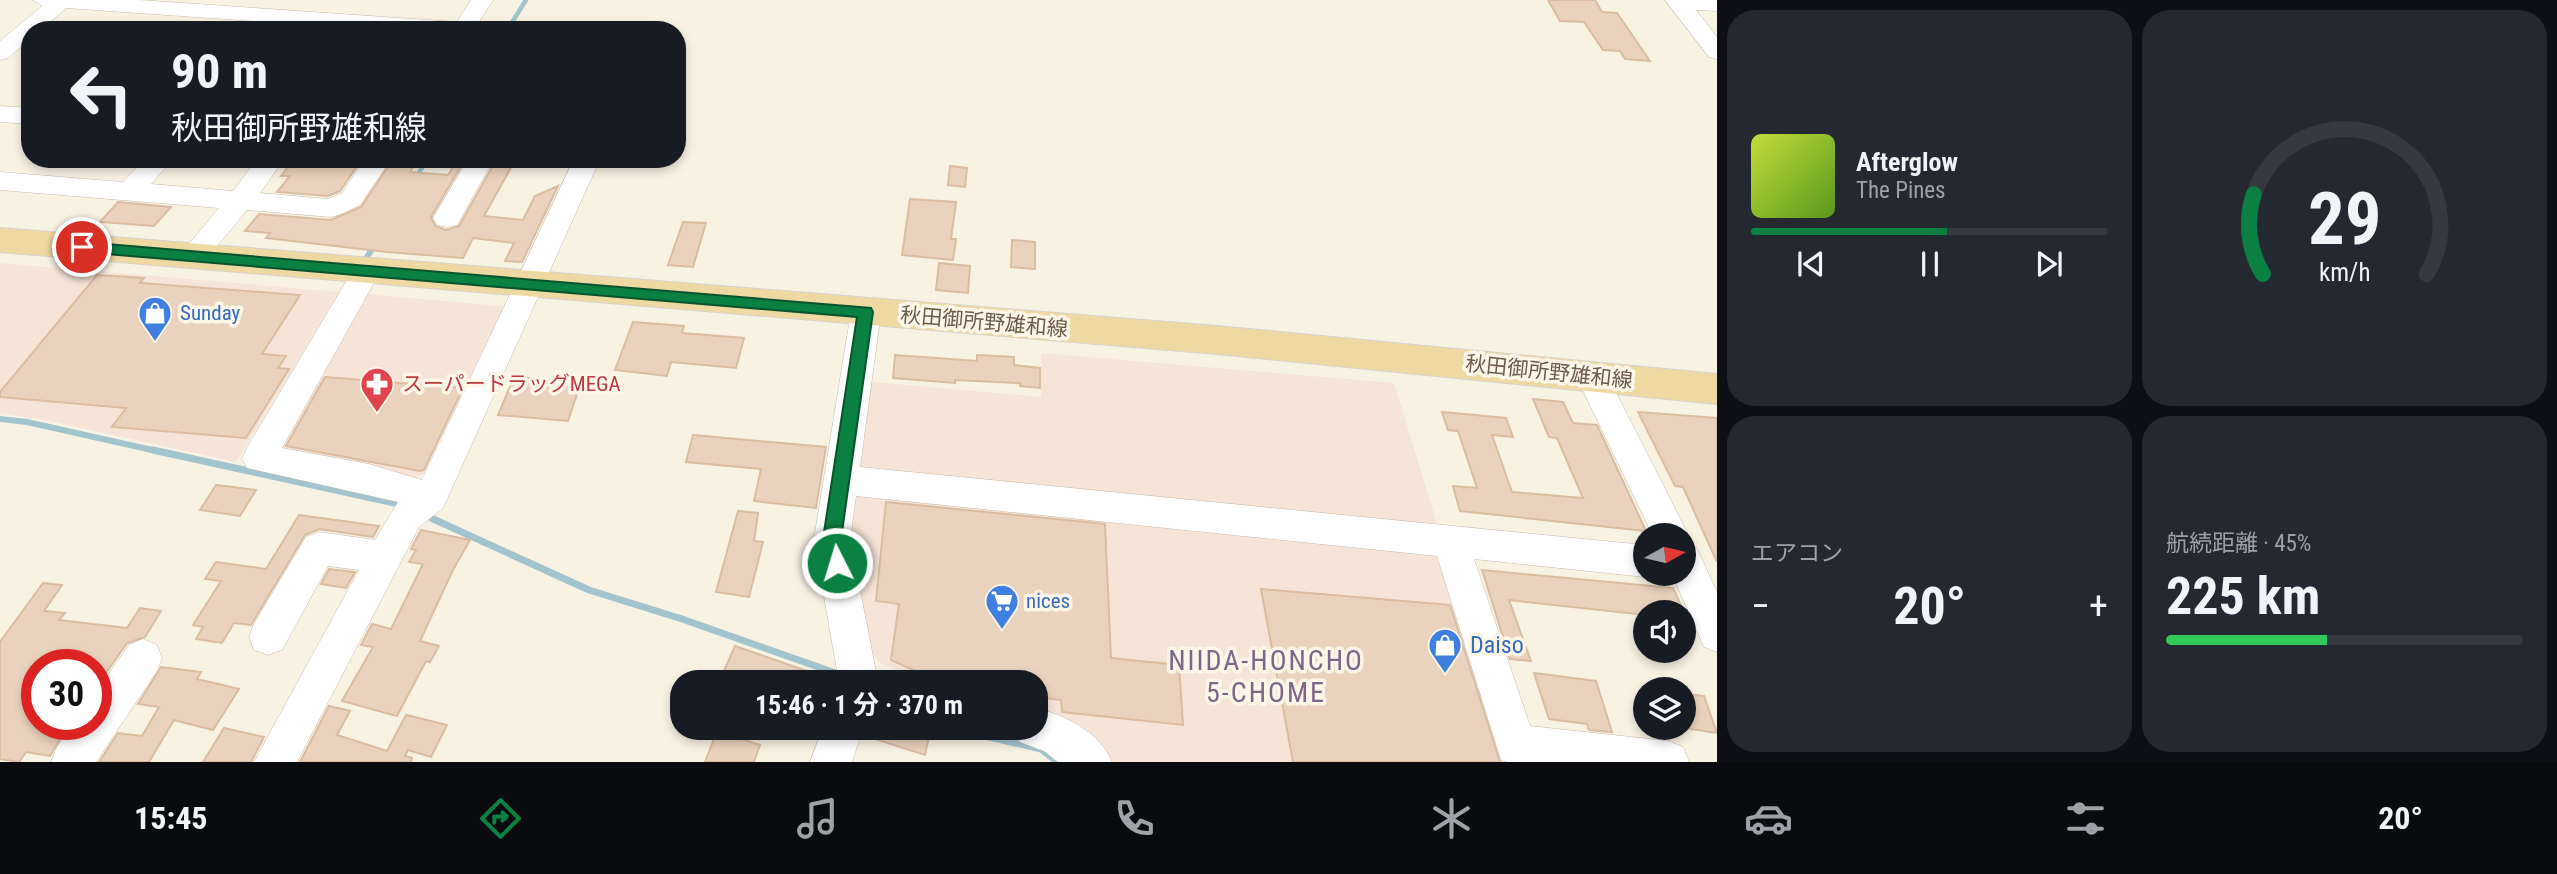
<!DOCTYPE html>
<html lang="ja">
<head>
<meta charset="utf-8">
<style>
  :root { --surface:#171b24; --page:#242831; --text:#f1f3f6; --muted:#9ea1a6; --line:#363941; --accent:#0b8043 }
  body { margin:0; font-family:"Roboto Condensed","Noto Sans JP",sans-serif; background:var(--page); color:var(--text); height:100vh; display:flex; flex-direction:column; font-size:26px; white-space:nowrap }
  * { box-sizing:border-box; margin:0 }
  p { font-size:23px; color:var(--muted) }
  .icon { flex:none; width:38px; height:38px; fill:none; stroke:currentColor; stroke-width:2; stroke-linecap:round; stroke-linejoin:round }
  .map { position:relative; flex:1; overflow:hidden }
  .details { display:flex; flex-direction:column; gap:10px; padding:10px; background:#0d0f14; width:840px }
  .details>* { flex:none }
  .guide { position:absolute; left:21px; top:21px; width:665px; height:147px; border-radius:28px; box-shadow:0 4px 10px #0003; background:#171b24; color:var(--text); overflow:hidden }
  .needle { width:46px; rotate:82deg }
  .tools { position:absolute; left:1633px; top:523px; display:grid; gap:14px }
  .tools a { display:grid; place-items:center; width:63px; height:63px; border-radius:50%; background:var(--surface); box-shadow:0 4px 10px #0003; font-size:35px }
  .speed { position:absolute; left:21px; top:649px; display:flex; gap:14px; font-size:35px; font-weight:700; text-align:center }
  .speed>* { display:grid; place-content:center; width:91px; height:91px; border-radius:50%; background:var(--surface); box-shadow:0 4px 10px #0003; line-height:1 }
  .speed .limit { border:10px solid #d22; background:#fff; color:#111 }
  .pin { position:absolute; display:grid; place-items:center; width:60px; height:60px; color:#fff; margin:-30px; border:4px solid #fff; border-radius:50%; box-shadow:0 2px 7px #0007 }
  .me { position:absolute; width:77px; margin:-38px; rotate:355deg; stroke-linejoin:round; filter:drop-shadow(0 0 5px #0008) }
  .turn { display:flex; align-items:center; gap:24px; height:147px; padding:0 35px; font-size:32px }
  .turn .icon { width:91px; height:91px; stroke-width:2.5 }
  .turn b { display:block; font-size:49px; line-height:60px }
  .big { font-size:52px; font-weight:700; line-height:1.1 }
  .details .card { flex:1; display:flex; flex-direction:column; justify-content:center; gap:10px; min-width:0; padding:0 24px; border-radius:28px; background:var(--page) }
  .details .dial { align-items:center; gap:0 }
  .dial svg { height:182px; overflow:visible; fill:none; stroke:var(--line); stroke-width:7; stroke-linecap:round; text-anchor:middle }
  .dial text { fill:var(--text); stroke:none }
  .song { display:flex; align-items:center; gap:21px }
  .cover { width:84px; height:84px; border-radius:10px; background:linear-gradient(135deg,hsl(70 70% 55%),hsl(90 70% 35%)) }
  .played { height:7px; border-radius:4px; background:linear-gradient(90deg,var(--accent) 55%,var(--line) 55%) }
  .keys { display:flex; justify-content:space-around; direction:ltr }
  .heat { display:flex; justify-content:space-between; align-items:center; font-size:38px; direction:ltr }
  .charge { height:10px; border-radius:5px; background:linear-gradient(90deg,#34c759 45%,var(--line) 0) }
  .details .tiles { flex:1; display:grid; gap:10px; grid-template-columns:repeat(2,1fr) }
  .trip { position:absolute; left:670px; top:670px; width:378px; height:70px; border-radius:28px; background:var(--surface); box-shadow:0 4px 10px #0003; font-weight:700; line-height:70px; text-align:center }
  .menu { display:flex; height:112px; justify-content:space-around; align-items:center; background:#090b0e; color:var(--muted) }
  .menu .icon { width:49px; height:49px }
  .menu .active { color:var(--accent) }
  .menu b { font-size:32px; color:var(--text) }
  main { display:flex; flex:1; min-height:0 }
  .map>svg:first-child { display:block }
</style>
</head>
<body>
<main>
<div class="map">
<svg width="1717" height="762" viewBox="0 0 1717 762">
  <rect width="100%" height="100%" fill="#f8f2e3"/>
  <path fill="#f7e4d8" d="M 0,263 L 340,292 L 236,462 L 54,422 L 0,413 Z
    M 366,294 L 510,307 L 434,469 L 415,478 L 281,454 L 276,441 Z
    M 1041,353 L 1394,383 L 1510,762 L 1114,762 L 1052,716 L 1036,712 L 1036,682 L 925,682 L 880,663 L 868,648 L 843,532 L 862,381 L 1041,397 Z"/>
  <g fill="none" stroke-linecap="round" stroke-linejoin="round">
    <path stroke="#a2c4cf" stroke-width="4.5" d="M 511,24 L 526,0
      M 416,178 L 427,159"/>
    <path stroke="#a2c4cf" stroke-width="6" d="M 367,257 L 375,244
      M 0,419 L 27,422 L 161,452"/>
    <path stroke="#a2c4cf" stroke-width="7" d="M 153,450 L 399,504
      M 431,518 L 589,590 L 682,619 L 844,676
      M 950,728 L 1041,749 L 1058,762"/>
  </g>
  <path fill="#ead3be" stroke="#dabca1" stroke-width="2" d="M 1548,0 L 1595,0 L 1602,12 L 1617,13 L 1650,61 L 1625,59 L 1620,51 L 1603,50 L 1584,22 L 1560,21 Z
    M 294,159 L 362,159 L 340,191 L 328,196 L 277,192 L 290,176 L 281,176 Z
    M 393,159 L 418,159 L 410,172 L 448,175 L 458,159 L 465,159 L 431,217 L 435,226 L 446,230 L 459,226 L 495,162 L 513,164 L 484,216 L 523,220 L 535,196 L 558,186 L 522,262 L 505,261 L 514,243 L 473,238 L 463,258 L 387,252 L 266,238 L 270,233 L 245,231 L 259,214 L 331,220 L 361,207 Z
    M 950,166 L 967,168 L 965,187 L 948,185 Z
    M 910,199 L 956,202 L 951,239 L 956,239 L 953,260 L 902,255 Z
    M 118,202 L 171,207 L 154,226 L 100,222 Z
    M 683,222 L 706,223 L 693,267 L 668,265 Z
    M 1012,240 L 1035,242 L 1035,269 L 1011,267 Z
    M 939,263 L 970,266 L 968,293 L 936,290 Z
    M 97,275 L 144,278 L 140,283 L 300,295 L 262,354 L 286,356 L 278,368 L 289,369 L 246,438 L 112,427 L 126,408 L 0,397 L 0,392 Z
    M 633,322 L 684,326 L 682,333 L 744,338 L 736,368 L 671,362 L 667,376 L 615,370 Z
    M 895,355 L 977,361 L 977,355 L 1014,357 L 1014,365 L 1040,368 L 1040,388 L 1020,386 L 1020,383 L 955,380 L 955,383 L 893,378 Z
    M 325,377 L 463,388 L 424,470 L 420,471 L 286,446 Z
    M 514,377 L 581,382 L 568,421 L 498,415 Z
    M 1533,399 L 1563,402 L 1573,423 L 1597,425 L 1646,531 L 1460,511 L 1453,486 L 1477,488 L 1458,431 L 1448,430 L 1442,412 L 1506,418 L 1513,437 L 1492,435 L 1512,492 L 1583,498 L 1557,438 L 1549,437 Z
    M 1638,412 L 1717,418 L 1717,562 L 1683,487 L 1675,486 Z
    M 693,435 L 826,447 L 816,508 L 754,501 L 761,469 L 686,462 Z
    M 216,485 L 233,487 L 256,490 L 240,516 L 200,510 Z
    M 886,502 L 1105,524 L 1111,658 L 1179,665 L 1183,725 L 1062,712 L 1061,700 L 1036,697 L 1036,682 L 939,682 L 891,660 L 899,604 L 876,601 Z
    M 738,511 L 758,513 L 754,541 L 763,542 L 749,597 L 716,592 Z
    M 299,515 L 379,526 L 373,537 L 319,529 L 305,535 L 251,625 L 234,623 L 222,643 L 196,639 L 203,627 L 193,625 L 221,581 L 205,579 L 216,562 L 266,569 Z
    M 421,530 L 470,540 L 453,570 L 420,641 L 439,646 L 430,662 L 426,661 L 397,716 L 342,701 L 373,647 L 361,645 L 372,624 L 391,629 L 423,564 L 409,562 L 416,550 L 411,549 Z
    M 329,569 L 355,572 L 346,588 L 321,584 Z
    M 1482,570 L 1673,588 L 1684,612 L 1645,612 L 1645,615 L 1509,600 L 1531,661 L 1510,659 Z
    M 43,583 L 62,585 L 44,611 L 65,613 L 59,620 L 127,628 L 140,608 L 161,611 L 145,637 L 127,643 L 96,687 L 96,665 L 37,665 L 37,724 L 69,724 L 50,756 L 26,752 L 19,762 L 0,759 L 0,642 Z
    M 1261,589 L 1450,605 L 1500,762 L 1293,762 Z
    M 735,646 L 830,679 L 829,682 L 750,682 L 723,673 Z
    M 161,667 L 201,672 L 197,679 L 239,689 L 213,730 L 174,720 L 149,762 L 99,762 L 118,733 L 142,736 L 159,707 L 138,704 Z
    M 1534,673 L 1596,681 L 1612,732 L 1589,730 L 1587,724 L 1549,719 Z
    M 1684,694 L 1704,696 L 1717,733 L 1684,728 Z
    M 329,706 L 350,711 L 337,735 L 387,751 L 406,715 L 447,725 L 431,757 L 408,750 L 405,756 L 412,758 L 411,762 L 300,762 Z
    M 224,728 L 264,737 L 251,762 L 203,762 Z
    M 865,728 L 931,728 L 925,755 L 863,735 Z
    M 717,731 L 760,745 L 754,762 L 705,762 Z"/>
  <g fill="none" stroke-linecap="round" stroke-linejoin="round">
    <defs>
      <path id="minor" d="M 33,0 L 139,0 L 457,22 L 471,0 L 493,0 L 478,23 L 491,25 L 494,30 L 382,30 L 66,8 L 41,30 L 30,30 L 30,39 L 8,58 L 0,60 L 0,41 L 42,6 Z
        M 1665,0 L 1717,0 L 1717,11 L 1696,10 L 1717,37 L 1717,59 L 1709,57 Z
        M 0,106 L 30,108 L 30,124 L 0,122 Z
        M 145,159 L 173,159 L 151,184 L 233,191 L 257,159 L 284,159 L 260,193 L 328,199 L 342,193 L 365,159 L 391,159 L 360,205 L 341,214 L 331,217 L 247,210 L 203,263 L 193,266 L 183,263 L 179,256 L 219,208 L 0,190 L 0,172 L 123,182 Z
        M 468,159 L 494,159 L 457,225 L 447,227 L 437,225 L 433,218 Z
        M 574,159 L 600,159 L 443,508 L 419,527 L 297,762 L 254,762 L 359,570 L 328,566 L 282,650 L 268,655 L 254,650 L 249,637 L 254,624 L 306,537 L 319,532 L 375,540 L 398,502 L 247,468 L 242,458 L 247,448 L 357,263 L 367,260 L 377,263 L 381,270 L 282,448 L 369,464 L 422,480 Z
        M 866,301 L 876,304 L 881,312 L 860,467 L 1645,545 L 1645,574 L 1654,574 L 1645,577 L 1474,559 L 1530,726 L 1668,741 L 1683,747 L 1689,762 L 1507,762 L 1501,760 L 1437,556 L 856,496 L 850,539 L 878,682 L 839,682 L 814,539 L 851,312 L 856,304 Z
        M 1592,364 L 1603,367 L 1689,536 L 1685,545 L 1697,549 L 1717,592 L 1717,652 L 1704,647 L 1672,574 L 1684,574 L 1684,536 L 1653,536 L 1576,376 L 1581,367 Z
        M 143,639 L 157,645 L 162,658 L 157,671 L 96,762 L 51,762 L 57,747 L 73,724 L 96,724 L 96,692 L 129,645 Z
        M 1036,708 C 1066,716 1100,732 1112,762 L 1058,762 L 1044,751 L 1020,742 L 1014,728 L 1036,728 Z
        M 823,728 L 863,728 L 852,762 L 810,762 Z"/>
      <path id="major" d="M 0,228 L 1217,326 L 1717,374 L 1717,404 L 1217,354 L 0,252 Z"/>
    </defs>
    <use href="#minor" stroke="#c7baab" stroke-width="1"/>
    <use href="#major" stroke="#d6d1cd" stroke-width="2"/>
    <use href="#minor" fill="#fff" fill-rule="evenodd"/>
    <use href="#major" fill="#efd9a3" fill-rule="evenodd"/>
  </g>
  <path fill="#0b8043" stroke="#07532c" stroke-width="2" d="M 82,242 L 871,308 L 873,312 L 841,539 L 846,563 L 843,569 L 837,571 L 830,569 L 823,539 L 857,317 L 82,252 L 75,247 Z"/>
  <defs>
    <symbol id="shop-pin" viewBox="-11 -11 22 30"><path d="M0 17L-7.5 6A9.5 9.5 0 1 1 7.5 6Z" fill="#3f7fe0" stroke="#fcf6e8"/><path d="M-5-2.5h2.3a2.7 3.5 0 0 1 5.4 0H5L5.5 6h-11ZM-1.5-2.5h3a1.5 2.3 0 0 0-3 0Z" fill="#fff"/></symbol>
    <symbol id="pharmacy-pin" viewBox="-11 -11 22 30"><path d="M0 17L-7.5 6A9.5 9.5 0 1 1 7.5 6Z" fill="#e0444e" stroke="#fcf6e8"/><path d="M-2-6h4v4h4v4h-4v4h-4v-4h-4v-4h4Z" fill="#fff"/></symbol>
    <symbol id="supermarket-pin" viewBox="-11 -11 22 30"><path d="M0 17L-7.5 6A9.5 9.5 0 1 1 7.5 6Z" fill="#3f7fe0" stroke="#fcf6e8"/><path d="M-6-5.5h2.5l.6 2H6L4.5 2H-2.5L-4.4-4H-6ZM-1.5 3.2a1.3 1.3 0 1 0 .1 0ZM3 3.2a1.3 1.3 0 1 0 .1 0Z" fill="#fff"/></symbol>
  </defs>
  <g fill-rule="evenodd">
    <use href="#shop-pin" x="136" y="294" width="38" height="52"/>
    <use href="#pharmacy-pin" x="358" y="365" width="38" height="52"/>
    <use href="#supermarket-pin" x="983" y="582" width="38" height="52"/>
    <use href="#shop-pin" x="1426" y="626" width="38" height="52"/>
  </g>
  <g text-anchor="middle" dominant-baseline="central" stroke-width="7" stroke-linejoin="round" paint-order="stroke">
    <g font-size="21" fill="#366cbe" stroke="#fcf6e8" text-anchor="start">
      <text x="180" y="313">Sunday</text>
      <text x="1026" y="601">nices</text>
    </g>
    <g font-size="21" fill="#6d5b4c" stroke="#fcf6e8">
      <text transform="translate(984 322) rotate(5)">秋田御所野雄和線</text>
      <text transform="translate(1549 372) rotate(6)">秋田御所野雄和線</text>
    </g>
    <g font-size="21" fill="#be3a42" stroke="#fcf6e8" text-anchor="start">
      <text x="402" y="384">スーパードラッグMEGA</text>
    </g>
    <g font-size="24" fill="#366cbe" stroke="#fcf6e8" text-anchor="start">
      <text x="1470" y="645">Daiso</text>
    </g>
    <g font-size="28" letter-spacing="2" fill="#806589" stroke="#fcf6e8">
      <text x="1266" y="660">NIIDA-HONCHO<tspan x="1266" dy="32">5-CHOME</tspan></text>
    </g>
  </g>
</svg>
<div class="tools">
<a><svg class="needle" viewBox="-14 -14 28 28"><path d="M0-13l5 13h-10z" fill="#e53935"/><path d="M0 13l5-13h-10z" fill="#9ea1a6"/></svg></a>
<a><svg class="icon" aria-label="sound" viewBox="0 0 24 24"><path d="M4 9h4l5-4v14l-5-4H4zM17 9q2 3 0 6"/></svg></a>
<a><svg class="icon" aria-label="layers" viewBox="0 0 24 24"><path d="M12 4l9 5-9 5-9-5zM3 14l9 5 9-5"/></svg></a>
</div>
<div class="speed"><div class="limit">30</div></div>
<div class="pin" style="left:82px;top:247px;background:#d93025"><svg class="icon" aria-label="arrive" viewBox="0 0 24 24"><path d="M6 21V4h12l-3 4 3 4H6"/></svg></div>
<svg class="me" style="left:837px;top:563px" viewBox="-20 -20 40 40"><circle r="17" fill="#0b8043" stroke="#fff" stroke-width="3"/><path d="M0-11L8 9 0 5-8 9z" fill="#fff"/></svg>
<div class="trip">15:46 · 1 分 · 370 m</div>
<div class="guide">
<div class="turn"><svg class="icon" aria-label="left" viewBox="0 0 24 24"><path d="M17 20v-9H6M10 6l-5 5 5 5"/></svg><div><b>90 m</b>秋田御所野雄和線</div></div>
</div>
</div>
<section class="details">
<div class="tiles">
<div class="card">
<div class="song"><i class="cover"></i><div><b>Afterglow</b><p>The Pines</p></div></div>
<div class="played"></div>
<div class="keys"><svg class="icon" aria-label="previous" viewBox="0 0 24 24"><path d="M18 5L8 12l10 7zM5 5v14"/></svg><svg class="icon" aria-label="pause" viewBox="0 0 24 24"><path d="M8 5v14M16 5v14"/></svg><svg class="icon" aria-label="next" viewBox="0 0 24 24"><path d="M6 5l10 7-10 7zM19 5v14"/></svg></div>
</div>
<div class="card dial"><svg viewBox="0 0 100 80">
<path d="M14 69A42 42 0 1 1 86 69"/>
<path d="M14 69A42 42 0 0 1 10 34" stroke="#0b8043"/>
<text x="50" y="56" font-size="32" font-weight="700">29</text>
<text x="50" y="72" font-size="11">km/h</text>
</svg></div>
<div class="card"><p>エアコン</p>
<div class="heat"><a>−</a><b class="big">20°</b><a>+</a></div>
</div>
<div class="card"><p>航続距離 · 45%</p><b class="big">225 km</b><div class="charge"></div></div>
</div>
</section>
</main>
<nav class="menu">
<b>15:45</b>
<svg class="icon active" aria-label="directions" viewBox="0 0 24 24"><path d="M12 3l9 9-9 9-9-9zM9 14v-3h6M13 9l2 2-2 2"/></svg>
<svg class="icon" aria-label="music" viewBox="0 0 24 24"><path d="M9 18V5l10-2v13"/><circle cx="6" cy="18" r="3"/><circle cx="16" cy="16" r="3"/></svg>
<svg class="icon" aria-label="phone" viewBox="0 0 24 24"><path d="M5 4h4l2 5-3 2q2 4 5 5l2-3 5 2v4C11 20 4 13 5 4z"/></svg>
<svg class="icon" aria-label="climate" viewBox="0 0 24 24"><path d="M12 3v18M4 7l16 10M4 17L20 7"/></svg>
<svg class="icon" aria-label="car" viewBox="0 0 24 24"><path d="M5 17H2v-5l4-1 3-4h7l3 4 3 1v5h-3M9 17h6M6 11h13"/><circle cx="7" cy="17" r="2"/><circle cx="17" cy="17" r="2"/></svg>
<svg class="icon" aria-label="filters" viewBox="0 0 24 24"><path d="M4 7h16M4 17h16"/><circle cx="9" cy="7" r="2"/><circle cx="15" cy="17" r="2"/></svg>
<b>20°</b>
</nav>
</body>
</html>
